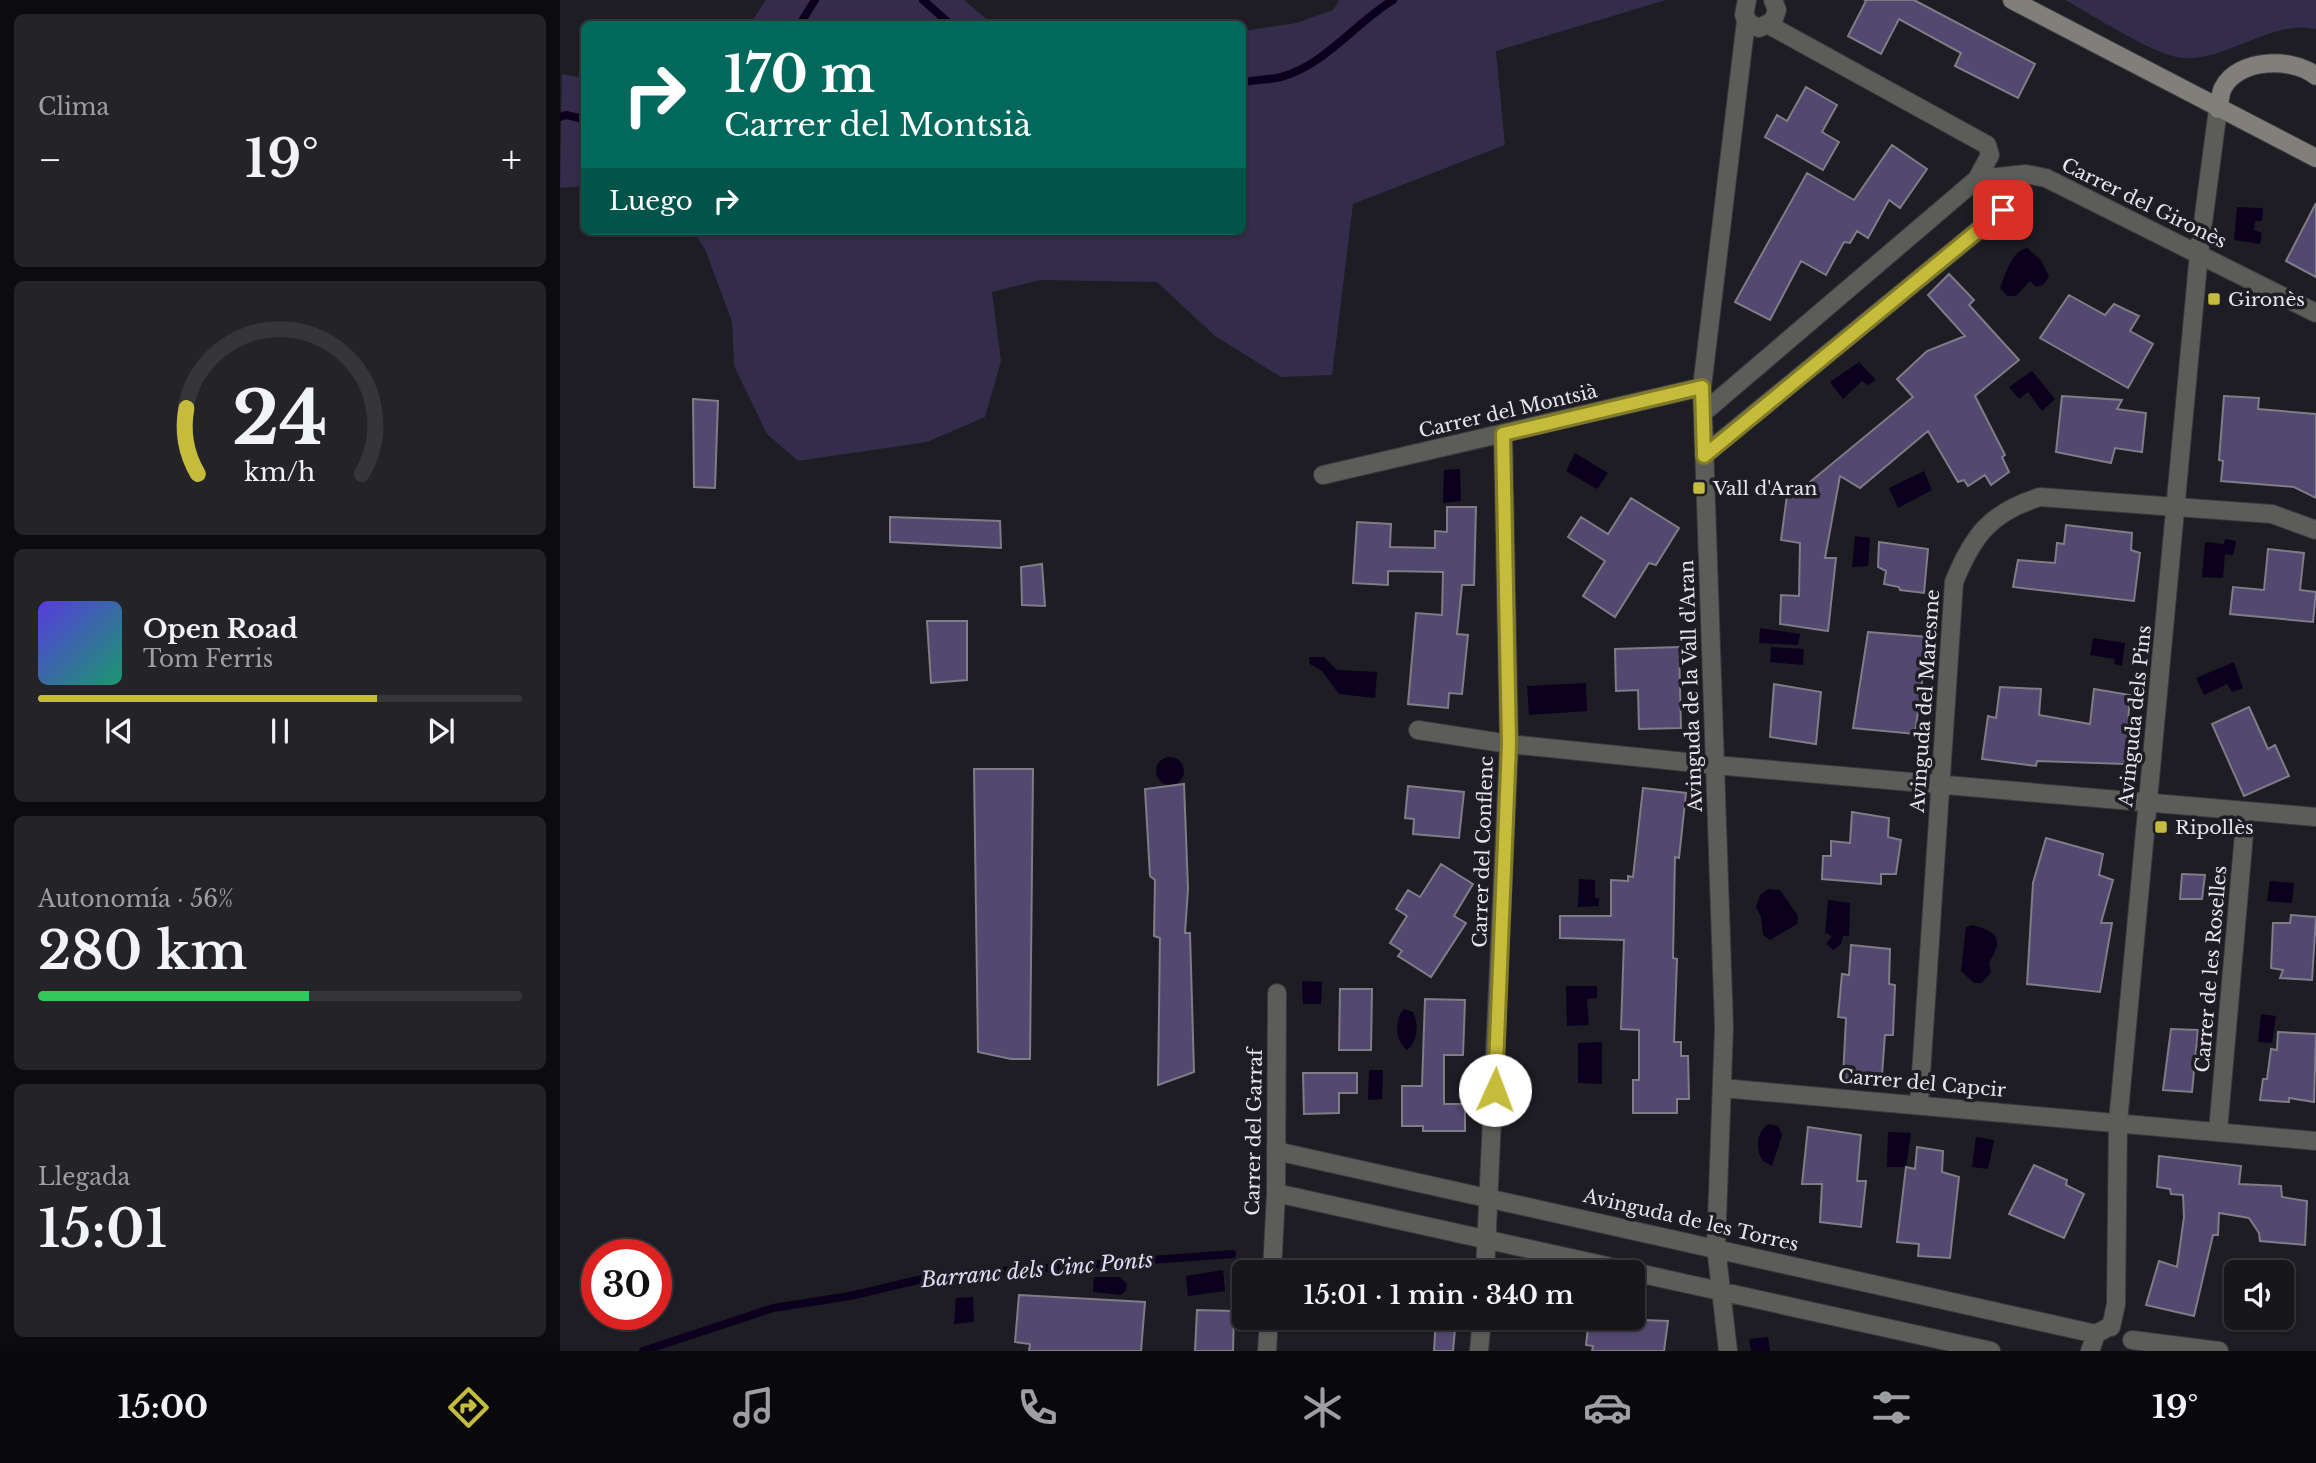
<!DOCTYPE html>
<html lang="es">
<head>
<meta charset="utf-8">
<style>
  :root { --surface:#16161b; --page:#232328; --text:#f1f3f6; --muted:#9e9fa3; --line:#35353a; --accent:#c6bc3c }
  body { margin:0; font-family:"Libre Baskerville",serif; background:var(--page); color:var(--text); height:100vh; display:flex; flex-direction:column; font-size:26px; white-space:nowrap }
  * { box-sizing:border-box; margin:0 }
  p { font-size:23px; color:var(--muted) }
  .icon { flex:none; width:38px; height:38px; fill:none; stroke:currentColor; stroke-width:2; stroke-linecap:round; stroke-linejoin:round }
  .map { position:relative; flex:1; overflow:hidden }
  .drawer { display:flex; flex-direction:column; gap:14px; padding:14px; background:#0c0c0f; width:560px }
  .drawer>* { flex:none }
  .banner { position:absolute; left:21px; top:21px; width:665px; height:214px; border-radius:10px; box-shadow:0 2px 5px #0004,0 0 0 2px var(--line); background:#00695c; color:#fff; overflow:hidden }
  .controls { position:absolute; left:1664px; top:1260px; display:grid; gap:14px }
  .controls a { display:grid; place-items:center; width:70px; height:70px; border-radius:10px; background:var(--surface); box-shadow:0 2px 5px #0004,0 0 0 2px var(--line); font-size:35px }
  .speed { position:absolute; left:21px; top:1239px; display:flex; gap:14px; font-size:35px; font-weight:700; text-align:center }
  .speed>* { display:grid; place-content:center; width:91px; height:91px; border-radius:50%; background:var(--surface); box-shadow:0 2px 5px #0004,0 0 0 2px var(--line); line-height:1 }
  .speed .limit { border:10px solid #d22; background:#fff; color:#111 }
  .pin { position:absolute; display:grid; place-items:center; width:60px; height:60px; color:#fff; margin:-30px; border-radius:14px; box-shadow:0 4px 10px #0006 }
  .me { position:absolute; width:77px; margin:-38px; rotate:2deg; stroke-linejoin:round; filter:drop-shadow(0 0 5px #0008) }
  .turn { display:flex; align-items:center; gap:24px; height:147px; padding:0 28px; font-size:32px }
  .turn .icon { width:91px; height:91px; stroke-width:2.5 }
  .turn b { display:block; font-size:49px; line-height:60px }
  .then { display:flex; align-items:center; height:66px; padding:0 28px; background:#0003; gap:14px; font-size:26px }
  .big { font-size:52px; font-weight:600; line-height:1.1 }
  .drawer .card { flex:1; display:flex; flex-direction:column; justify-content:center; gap:10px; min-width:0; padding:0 24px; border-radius:10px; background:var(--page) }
  .drawer .dial { align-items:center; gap:0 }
  .dial svg { height:182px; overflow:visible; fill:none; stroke:var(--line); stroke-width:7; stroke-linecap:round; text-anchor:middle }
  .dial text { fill:var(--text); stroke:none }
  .song { display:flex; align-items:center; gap:21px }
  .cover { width:84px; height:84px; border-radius:10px; background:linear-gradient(135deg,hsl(250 70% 55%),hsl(160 70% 35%)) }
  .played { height:7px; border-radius:4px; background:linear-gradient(90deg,var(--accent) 70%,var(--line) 70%) }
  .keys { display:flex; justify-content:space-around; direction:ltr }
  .heat { display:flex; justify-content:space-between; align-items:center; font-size:38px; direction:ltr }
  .charge { height:10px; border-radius:5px; background:linear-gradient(90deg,#34c759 56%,var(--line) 0) }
  .trip { position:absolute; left:672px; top:1260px; width:413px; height:70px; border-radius:10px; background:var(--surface); box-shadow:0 2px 5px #0004,0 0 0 2px var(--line); font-weight:600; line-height:70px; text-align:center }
  .dock { display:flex; height:112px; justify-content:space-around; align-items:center; background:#09090b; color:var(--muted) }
  .dock .icon { width:49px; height:49px }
  .dock .current { color:var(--accent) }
  .dock b { font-size:32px; color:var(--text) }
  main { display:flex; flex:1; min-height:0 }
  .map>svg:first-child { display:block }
</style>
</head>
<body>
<main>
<section class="drawer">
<div class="card"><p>Clima</p>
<div class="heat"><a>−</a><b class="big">19°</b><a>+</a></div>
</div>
<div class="card dial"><svg viewBox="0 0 100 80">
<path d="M14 69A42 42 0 1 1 86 69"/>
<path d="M14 69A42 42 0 0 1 9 40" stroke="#c6bc3c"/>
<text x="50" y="56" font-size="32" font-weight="700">24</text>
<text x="50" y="72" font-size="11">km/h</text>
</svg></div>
<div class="card">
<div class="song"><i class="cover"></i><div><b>Open Road</b><p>Tom Ferris</p></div></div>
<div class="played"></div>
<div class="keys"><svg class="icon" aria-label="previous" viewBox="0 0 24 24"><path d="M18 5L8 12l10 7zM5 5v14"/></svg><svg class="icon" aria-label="pause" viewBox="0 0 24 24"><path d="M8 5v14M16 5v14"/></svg><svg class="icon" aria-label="next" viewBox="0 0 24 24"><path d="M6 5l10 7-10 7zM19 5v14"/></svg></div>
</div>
<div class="card"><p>Autonomía · 56%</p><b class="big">280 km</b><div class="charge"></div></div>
<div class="card"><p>Llegada</p><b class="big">15:01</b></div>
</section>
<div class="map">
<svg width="1756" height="1351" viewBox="0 0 1756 1351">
  <rect width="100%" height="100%" fill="#1e1d24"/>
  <path fill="#332c4a" d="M 206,0 L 404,0 L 432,24 L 190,24 Z
    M 779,0 L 1106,0 L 936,51 L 945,145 L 793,204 L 772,375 L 721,377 L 655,336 L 597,282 L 480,280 L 432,292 L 441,361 L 425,417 L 367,442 L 238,461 L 207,434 L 174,366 L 172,322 L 145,249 L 133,231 L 682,231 L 683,31 L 736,23 L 773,10 Z
    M 1505,0 L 1756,0 L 1756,29 C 1712,18 1659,67 1616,57 C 1582,48 1536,17 1505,0 Z
    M 2,74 L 24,78 L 24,186 L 0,188 Z"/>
  <path fill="#0b011e" d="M 1677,207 L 1703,208 L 1702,221 L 1695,221 L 1694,230 L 1702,233 L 1700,244 L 1674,240 Z
    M 1467,248 L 1481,260 L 1489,277 L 1483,285 L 1476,287 L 1470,281 L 1456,296 L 1447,296 L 1440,288 C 1445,275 1452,250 1467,248 Z
    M 1299,362 L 1316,380 L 1308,385 L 1302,381 L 1283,399 L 1270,382 Z
    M 1472,371 L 1495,399 L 1482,411 L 1468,392 L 1459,399 L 1449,387 Z
    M 1015,453 L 1048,473 L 1037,489 L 1006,471 Z
    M 900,469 L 901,501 L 883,503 L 884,470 Z
    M 1364,471 L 1372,490 L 1338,508 L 1329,488 Z
    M 1295,536 L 1310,538 L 1308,566 L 1292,567 Z
    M 1665,539 L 1676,541 L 1673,555 L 1665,554 L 1663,578 L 1642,577 L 1645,542 L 1664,544 Z
    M 1200,628 L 1240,634 L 1238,645 L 1199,643 Z
    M 1533,638 L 1565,643 L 1562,666 L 1554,664 L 1555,659 L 1530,655 Z
    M 1211,647 L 1244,649 L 1243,665 L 1210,662 Z
    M 749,657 L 764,657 L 777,670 L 817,672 L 815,698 L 779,694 L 762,671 L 750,664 Z
    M 1674,662 L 1683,688 L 1672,692 L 1667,684 L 1644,695 L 1636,678 Z
    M 1026,683 L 1027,711 L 969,715 L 967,686 Z
    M596 771a14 14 0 1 1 28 0a14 14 0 1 1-28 0Z
    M 1019,879 L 1035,880 L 1035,898 L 1039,898 L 1039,906 L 1018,907 Z
    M 1710,881 L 1734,883 L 1732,903 L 1707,901 Z
    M 1208,889 L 1220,890 L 1238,916 L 1237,924 L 1210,940 L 1203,935 L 1201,917 L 1196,907 L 1200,895 Z
    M 1268,900 L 1290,903 L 1289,936 L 1283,936 L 1281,944 L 1274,950 L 1266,944 L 1272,936 L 1265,933 Z
    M 1413,925 C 1436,932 1445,938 1429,962 L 1431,973 L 1421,983 L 1414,983 L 1401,971 L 1406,927 Z
    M 742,981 L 762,982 L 761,1004 L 743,1004 Z
    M 1006,986 L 1037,986 L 1037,998 L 1027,999 L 1029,1025 L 1007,1026 Z
    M 844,1009 L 853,1012 C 859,1025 858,1041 847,1050 C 835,1041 834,1020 844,1009 Z
    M 1701,1014 L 1716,1016 L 1712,1043 L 1698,1042 Z
    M 1042,1042 L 1042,1084 L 1018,1083 L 1018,1043 Z
    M 809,1070 L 823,1070 L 822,1099 L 808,1100 Z
    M 1209,1124 L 1218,1126 L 1222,1135 L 1212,1166 L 1203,1161 C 1195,1150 1196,1131 1209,1124 Z
    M 1328,1132 L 1351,1133 L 1346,1167 L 1327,1167 Z
    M 1416,1137 L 1434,1140 L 1428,1169 L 1412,1167 Z
    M 663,1270 L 665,1291 L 628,1296 L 626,1276 Z
    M 534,1277 L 560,1277 L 567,1284 L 566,1290 L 561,1295 L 533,1292 Z
    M 413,1297 L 414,1322 L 394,1324 L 396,1298 Z
    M 1208,1337 L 1210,1351 L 1191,1351 L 1189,1339 Z"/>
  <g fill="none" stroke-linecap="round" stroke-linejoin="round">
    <path stroke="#0b011e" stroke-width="8" d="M 363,0 L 390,24
      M 240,24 L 255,0
      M 682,82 C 695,80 709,80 721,77 C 765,65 795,23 833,0
      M 0,117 L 6,115 L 24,119
      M 83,1351 L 213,1308 L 290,1296 L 375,1276 L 672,1254"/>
  </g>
  <path fill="#534970" stroke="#7e7c86" stroke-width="2" d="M 1304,0 L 1354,0 L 1475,64 L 1458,98 L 1395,66 L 1401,53 L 1339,19 L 1321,54 L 1288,36 L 1306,1 Z
    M 1246,87 L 1277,105 L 1262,132 L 1279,142 L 1263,170 L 1205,137 L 1217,115 L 1227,121 Z
    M 1332,145 L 1367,169 L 1340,208 L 1329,200 L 1308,238 L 1297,231 L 1290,243 L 1284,242 L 1266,275 L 1241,261 L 1210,320 L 1175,302 L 1247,173 L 1294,200 Z
    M 1756,203 L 1756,277 L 1726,261 Z
    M 1389,274 L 1414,300 L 1409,305 L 1459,360 L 1415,396 L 1445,455 L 1442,457 L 1449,472 L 1431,485 L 1425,475 L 1408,486 L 1404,480 L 1398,482 L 1368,431 L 1300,488 L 1280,476 L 1265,558 L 1276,558 L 1268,631 L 1220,624 L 1221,595 L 1239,596 L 1240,543 L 1221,540 L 1228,488 L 1239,491 L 1353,397 L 1337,379 L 1367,351 L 1405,336 L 1368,295 Z
    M 1509,295 L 1545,315 L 1554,304 L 1579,316 L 1570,331 L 1593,344 L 1568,388 L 1480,338 Z
    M 1502,396 L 1562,400 L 1557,409 L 1586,413 L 1582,452 L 1555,448 L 1551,463 L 1496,452 Z
    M 1664,396 L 1699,398 L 1698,409 L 1756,414 L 1756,498 L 1734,487 L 1661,481 L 1663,461 L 1659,460 Z
    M 133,399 L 158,401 L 155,488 L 134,487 Z
    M 1071,498 L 1119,528 L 1096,565 L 1089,563 L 1055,617 L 1023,596 L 1045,561 L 1008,537 L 1021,517 L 1048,534 Z
    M 887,507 L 916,507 L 914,585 L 902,585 L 897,634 L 908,635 L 902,694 L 889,693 L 888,708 L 848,704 L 856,613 L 882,615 L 883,572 L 828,571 L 828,585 L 793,583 L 797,522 L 831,524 L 830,547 L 875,548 L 875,531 L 887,532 Z
    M 330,517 L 440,521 L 441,548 L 330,542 Z
    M 1506,525 L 1572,533 L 1571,550 L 1580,553 L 1574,601 L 1453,587 L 1458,560 L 1495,563 L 1497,543 L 1504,544 Z
    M 1319,542 L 1368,549 L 1364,593 L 1340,590 L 1339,587 L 1324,584 L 1326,571 L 1318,567 Z
    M 1708,549 L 1744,553 L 1740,590 L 1756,592 L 1753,622 L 1670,614 L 1673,587 L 1704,590 Z
    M 482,564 L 485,606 L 462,605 L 461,567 Z
    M 367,621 L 407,621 L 407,680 L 371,683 Z
    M 1308,632 L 1368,637 L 1355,734 L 1293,728 Z
    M 1119,647 L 1121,728 L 1079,729 L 1078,690 L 1056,691 L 1055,649 Z
    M 1214,684 L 1261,692 L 1256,744 L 1210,737 Z
    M 1440,687 L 1481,689 L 1479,715 L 1530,724 L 1534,689 L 1570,695 L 1565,764 L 1477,761 L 1476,766 L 1422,759 L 1428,716 L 1436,718 Z
    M 1689,707 L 1708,749 L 1715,745 L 1729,776 L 1684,796 L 1652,724 Z
    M 414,769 L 473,769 L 470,1059 L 451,1059 L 418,1052 Z
    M 624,784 L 628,889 L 625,933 L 630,933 L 634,1072 L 598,1085 L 600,938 L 594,936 L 595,880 L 590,876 L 585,789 Z
    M 848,786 L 904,792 L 899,838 L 853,834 L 854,819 L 845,818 Z
    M 1083,788 L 1126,793 L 1119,858 L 1115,857 L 1113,958 L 1117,959 L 1114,1042 L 1121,1042 L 1121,1056 L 1128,1056 L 1129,1099 L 1117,1099 L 1117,1113 L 1073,1113 L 1073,1080 L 1079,1080 L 1079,1030 L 1061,1029 L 1064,940 L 1000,938 L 1000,916 L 1051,916 L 1051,880 L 1068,881 L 1068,876 L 1073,877 Z
    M 1292,812 L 1329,818 L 1328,837 L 1341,840 L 1336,874 L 1321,874 L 1321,884 L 1262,879 L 1263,856 L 1271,856 L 1271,841 L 1290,843 Z
    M 1486,838 L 1543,854 L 1539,875 L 1553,880 L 1541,923 L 1552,923 L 1540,992 L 1467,984 L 1473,883 Z
    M 881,864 L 913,884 L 894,916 L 906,923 L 871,977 L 838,956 L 842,951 L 830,943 L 847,916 L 836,909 L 848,890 L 860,897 Z
    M 1622,874 L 1645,875 L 1642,899 L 1620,899 Z
    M 1731,915 L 1756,917 L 1752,980 L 1720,978 L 1723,970 L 1711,968 L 1713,923 L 1730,923 Z
    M 1291,945 L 1330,949 L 1329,984 L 1335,985 L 1333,1035 L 1325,1035 L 1322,1075 L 1311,1082 L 1283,1078 L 1286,1018 L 1278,1017 L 1282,974 L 1289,975 Z
    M 780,989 L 812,989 L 811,1050 L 779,1050 Z
    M 865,999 L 905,1000 L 903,1055 L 884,1055 L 884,1104 L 905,1104 L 905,1131 L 863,1131 L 863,1126 L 842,1126 L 842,1086 L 862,1086 Z
    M 1611,1029 L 1638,1030 L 1632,1092 L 1603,1090 Z
    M 1718,1032 L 1756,1034 L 1754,1102 L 1729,1098 L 1729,1102 L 1700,1100 L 1703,1079 L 1707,1079 L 1711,1049 L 1717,1050 Z
    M 743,1073 L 797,1073 L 797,1093 L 779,1093 L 779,1113 L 744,1114 Z
    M 1248,1127 L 1301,1135 L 1297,1181 L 1306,1181 L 1301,1227 L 1260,1222 L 1262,1184 L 1242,1184 Z
    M 1357,1147 L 1383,1151 L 1382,1172 L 1399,1177 L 1390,1258 L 1358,1256 L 1359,1244 L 1337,1242 L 1346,1167 L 1355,1169 Z
    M 1599,1156 L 1681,1166 L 1679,1184 L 1721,1186 L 1722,1197 L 1747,1201 L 1745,1245 L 1700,1241 L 1699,1233 L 1689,1218 L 1659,1213 L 1658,1235 L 1653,1235 L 1634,1316 L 1586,1305 L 1599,1261 L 1617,1267 L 1624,1217 L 1623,1195 L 1611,1194 L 1610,1189 L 1597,1187 Z
    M 1474,1165 L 1507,1180 L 1506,1185 L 1524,1194 L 1504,1238 L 1449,1214 Z
    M 459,1295 L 585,1302 L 581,1351 L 469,1351 L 470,1344 L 455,1342 Z
    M 637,1310 L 674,1311 L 673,1351 L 635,1351 Z
    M 876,1318 L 896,1318 L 893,1351 L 874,1351 Z
    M 1029,1318 L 1108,1321 L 1104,1351 L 1032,1351 L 1033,1346 L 1026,1345 Z"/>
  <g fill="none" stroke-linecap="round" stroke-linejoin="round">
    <defs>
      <path id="street" d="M 1187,0 L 1184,15 L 1190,24 L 1199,28 L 1213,21 L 1217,10 L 1213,0
        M 1428,178 L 1466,174 L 1486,178 L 1756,313
        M 1143,413 L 1417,179 L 1430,155 L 1427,145 L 1209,25
        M 1144,455 L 1443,210 L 1447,191 L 1433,177
        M 763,475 L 1142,387
        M 858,730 L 949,744 L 1155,765 L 1756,817
        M 1162,1088 L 1756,1141
        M 1359,1104 L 1394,582 C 1413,535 1431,512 1480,497 L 1712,514 L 1756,530
        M 1658,1131 L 1686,811
        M 716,1151 L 1536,1334
        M 716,1193 L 1431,1351
        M 712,1272 L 716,1193 L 717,993
        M 925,1272 L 949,744 L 943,434
        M 1551,1327 L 1556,1304 L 1558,1122 L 1639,253 L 1658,109
        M 1572,1340 L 1659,1351
        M 707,1351 L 709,1318
        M 919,1351 L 922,1318
        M 1168,1351 L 1156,1247 L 1164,1027 L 1142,387 L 1186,21
        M 1530,1351 L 1536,1334 L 1545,1329"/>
      <path id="secondary" d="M 1452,0 L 1756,158
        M 1658,109 C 1660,103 1660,93 1663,88 C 1678,58 1733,57 1756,76"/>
    </defs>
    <use href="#street" stroke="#3a3940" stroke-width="20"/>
    <use href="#secondary" stroke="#3a3940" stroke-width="20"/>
    <use href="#street" stroke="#5c5c58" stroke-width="18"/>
    <use href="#secondary" stroke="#807f79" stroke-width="18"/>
  </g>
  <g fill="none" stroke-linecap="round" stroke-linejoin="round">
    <defs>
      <path id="route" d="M 935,1090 L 949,744 L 943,434 L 1142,387 L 1144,456 L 1443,210"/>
    </defs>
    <use href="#route" stroke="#817a27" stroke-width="18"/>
    <use href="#route" stroke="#c6bc3c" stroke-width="12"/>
  </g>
  <g fill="#c6bc3c" stroke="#1e1d24" stroke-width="2.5">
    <rect x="1647" y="292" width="14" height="14" rx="3.5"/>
    <rect x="1132" y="481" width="14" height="14" rx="3.5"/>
    <rect x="1594" y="820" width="14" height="14" rx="3.5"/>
  </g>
  <g text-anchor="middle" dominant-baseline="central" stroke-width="7" stroke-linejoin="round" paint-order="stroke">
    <g font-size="19" fill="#e6e5ea" stroke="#1e1d24">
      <text transform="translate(1584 203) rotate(26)">Carrer del Gironès</text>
      <text transform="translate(948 411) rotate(-13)">Carrer del Montsià</text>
      <text transform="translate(1131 686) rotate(-92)">Avinguda de la Vall d'Aran</text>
      <text transform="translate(1365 701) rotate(-86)">Avinguda del Maresme</text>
      <text transform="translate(1575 716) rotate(-84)">Avinguda dels Pins</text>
      <text transform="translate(923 852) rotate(-88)">Carrer del Conflenc</text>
      <text transform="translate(1651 969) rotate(-85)">Carrer de les Roselles</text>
      <text transform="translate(1362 1083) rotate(5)">Carrer del Capcir</text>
      <text transform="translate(694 1132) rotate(-89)">Carrer del Garraf</text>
      <text transform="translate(1131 1220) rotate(13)">Avinguda de les Torres</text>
    </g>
    <g font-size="19" fill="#e6e5ea" stroke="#1e1d24" text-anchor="start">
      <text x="1668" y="299">Gironès</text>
      <text x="1153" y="488">Vall d'Aran</text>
      <text x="1615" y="827">Ripollès</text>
    </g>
    <g font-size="21" font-style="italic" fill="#e2dcf8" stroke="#1e1d24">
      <text transform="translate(477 1270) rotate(-5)">Barranc dels Cinc Ponts</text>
    </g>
  </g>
</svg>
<div class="controls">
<a><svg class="icon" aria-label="sound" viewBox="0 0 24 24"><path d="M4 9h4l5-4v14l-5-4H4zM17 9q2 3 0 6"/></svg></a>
</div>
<div class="speed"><div class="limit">30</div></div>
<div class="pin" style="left:1443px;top:210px;background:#d93025"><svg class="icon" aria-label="arrive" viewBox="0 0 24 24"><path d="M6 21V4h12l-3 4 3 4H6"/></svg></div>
<svg class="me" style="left:935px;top:1090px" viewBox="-20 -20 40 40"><circle r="19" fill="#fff"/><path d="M0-13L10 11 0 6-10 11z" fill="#c6bc3c"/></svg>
<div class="trip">15:01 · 1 min · 340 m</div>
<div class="banner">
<div class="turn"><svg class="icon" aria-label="right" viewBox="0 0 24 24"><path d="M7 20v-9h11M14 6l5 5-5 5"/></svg><div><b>170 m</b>Carrer del Montsià</div></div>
<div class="then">Luego<svg class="icon" aria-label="right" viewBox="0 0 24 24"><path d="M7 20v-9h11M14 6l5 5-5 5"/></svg></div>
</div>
</div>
</main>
<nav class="dock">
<b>15:00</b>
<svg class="icon current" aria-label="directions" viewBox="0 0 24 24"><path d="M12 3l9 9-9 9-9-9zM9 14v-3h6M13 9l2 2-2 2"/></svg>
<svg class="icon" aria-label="music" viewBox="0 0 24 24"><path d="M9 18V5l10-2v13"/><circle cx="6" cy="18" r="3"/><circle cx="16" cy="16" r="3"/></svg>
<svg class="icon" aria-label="phone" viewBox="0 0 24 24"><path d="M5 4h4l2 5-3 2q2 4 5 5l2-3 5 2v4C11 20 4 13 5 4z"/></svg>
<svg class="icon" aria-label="climate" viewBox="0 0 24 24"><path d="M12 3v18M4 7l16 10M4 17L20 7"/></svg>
<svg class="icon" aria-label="car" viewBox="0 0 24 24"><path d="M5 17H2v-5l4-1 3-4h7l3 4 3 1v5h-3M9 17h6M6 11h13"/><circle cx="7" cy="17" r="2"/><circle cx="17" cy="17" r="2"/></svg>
<svg class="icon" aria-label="filters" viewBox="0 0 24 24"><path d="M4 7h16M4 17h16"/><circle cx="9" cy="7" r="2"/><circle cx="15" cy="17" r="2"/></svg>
<b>19°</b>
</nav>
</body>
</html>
